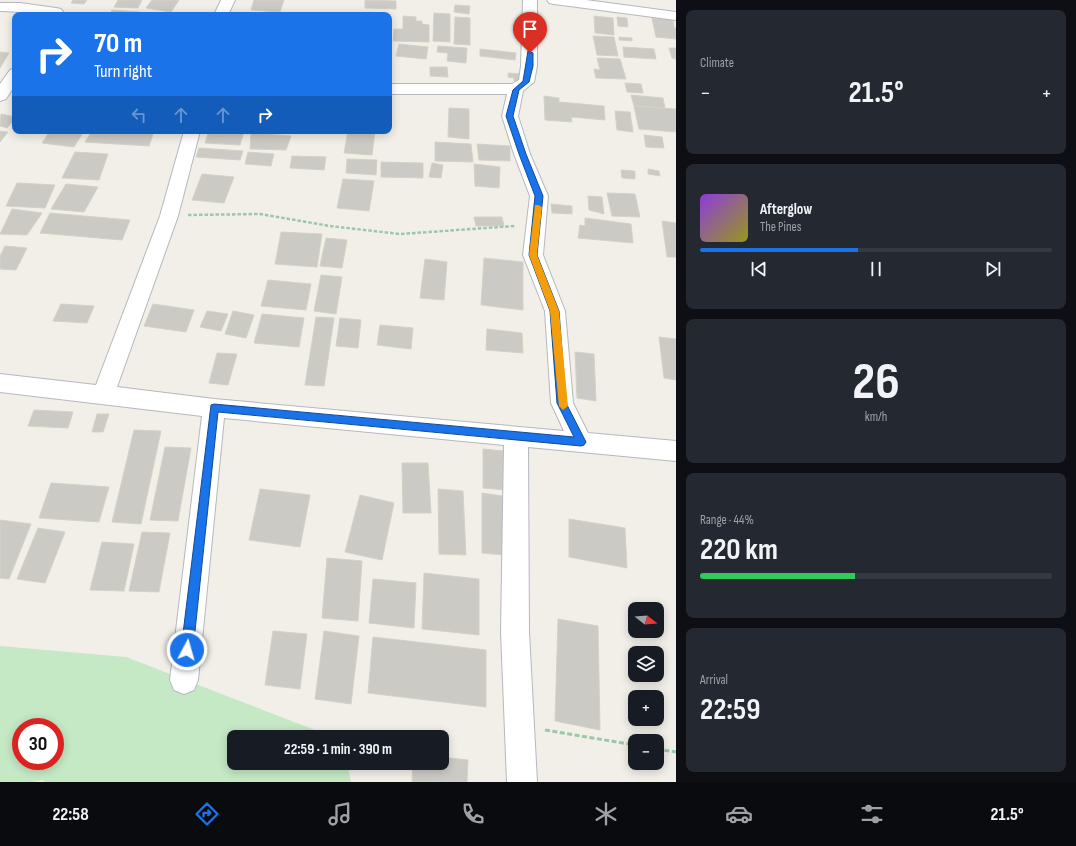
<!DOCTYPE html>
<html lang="en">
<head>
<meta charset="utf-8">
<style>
  :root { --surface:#171b24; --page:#242831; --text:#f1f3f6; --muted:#9ea1a6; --line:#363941; --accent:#1a73e8 }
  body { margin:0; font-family:"Sofia Sans Condensed",sans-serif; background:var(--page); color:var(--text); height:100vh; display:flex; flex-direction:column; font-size:15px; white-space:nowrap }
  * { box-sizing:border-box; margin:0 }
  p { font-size:13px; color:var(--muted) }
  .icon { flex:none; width:22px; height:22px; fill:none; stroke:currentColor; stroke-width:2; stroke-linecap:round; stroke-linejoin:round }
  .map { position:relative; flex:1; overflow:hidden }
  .details { display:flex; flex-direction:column; gap:10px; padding:10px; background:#0d0f14; width:400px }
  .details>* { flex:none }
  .guide { position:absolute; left:12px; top:12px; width:380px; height:122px; border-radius:8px; box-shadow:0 2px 10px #0003; background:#1a73e8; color:#fff; overflow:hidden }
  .needle { width:26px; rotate:107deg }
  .buttons { position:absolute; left:628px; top:602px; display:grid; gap:8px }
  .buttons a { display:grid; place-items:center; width:36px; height:36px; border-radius:8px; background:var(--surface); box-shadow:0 2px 10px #0003; font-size:20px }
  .speed { position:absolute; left:12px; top:718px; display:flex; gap:8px; font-size:20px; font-weight:700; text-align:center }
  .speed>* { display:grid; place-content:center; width:52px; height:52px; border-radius:50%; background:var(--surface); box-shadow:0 2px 10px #0003; line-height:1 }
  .speed .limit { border:6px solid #d22; background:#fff; color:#111 }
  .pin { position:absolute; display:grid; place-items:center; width:34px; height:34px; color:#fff; margin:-41px -17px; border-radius:50% 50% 50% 0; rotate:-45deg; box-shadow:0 0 4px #0007 }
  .pin .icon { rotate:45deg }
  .me { position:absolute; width:44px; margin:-22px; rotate:6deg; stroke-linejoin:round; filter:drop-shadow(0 0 3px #0008) }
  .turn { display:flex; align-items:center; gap:14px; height:84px; padding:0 16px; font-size:18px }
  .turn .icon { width:52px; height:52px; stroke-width:2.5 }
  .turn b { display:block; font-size:28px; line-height:34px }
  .lanes { display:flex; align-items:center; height:38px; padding:0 16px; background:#0003; justify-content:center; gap:20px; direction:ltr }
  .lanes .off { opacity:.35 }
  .big { font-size:30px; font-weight:700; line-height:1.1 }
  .details .tile { flex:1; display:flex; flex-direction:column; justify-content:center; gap:6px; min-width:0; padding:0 14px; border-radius:8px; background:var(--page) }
  .details .dial { align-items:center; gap:0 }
  .dial b { font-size:52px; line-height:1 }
  .song { display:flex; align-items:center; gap:12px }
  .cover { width:48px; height:48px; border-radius:6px; background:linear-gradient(135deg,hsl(270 70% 55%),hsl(60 70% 35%)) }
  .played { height:4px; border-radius:2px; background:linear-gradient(90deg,var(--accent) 45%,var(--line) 45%) }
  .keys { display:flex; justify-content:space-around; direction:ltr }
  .heat { display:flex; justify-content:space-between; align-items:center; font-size:22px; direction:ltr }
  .charge { height:6px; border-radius:3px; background:linear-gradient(90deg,#34c759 44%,var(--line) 0) }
  .trip { position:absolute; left:227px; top:730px; width:222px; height:40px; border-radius:8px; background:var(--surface); box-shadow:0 2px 10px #0003; font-weight:700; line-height:40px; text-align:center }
  .tabs { display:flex; height:64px; justify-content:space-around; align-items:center; background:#090b0e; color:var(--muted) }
  .tabs .icon { width:28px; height:28px }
  .tabs .current { color:var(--accent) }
  .tabs b { font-size:18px; color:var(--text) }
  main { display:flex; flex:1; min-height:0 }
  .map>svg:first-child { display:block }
</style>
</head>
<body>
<main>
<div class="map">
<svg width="676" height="782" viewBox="0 0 676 782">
  <rect width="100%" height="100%" fill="#f1efe8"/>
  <path fill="#c5e8c5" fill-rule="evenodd" d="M 0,646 L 126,657 L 333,737 L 234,737 L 234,763 L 347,763 L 351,782 L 44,782 L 43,780 L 33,782 L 0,782 ZM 21,727 L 55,727 L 55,761 L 21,761 Z"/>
  <path fill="#cccac5" stroke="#d6d1c6" d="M 73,0 L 87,0 L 84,4 L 71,3 Z
    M 118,0 L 142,0 L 138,8 L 114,7 Z
    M 152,0 L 179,0 L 171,12 L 146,8 Z
    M 254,0 L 284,0 L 280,12 L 251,10 Z
    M 365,0 L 396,1 L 396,9 L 365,8 Z
    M 455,5 L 470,6 L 469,14 L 454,12 Z
    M 112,10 L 139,12 L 137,15 L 110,15 Z
    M 434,13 L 450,14 L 450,42 L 433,41 Z
    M 403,16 L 416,17 L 416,21 L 422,21 L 422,24 L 429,25 L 429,42 L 393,41 L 394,29 L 403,29 Z
    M 594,16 L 613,18 L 614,35 L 595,33 Z
    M 455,17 L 470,18 L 470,45 L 454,44 Z
    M 617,17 L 627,18 L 628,27 L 618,26 Z
    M 652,18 L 673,20 L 674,28 L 676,28 L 676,39 L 656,37 Z
    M 593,36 L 614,37 L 618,56 L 597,55 Z
    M 619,37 L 632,38 L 632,41 L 619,40 Z
    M 399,44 L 428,47 L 426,59 L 396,56 Z
    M 438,46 L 467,48 L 466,63 L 447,61 L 448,53 L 437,52 Z
    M 623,47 L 654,49 L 656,59 L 624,57 Z
    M 669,48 L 676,48 L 676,59 L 672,58 Z
    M 480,49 L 516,53 L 515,60 L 480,56 Z
    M 0,52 L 9,53 L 0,68 Z
    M 597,58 L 620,59 L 626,79 L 596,78 L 594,69 L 600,70 Z
    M 430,67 L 447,67 L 448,77 L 430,76 Z
    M 508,73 L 521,74 L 521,82 L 514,81 L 514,78 L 508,77 Z
    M 625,83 L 641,84 L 643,93 L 627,92 Z
    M 631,95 L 663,98 L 665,108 L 634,106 Z
    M 544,96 L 559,98 L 559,102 L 604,106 L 605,120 L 571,117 L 572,122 L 545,120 Z
    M 634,106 L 676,109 L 676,132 L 639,129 Z
    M 449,108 L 469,109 L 469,139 L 448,137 Z
    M 615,111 L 630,112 L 633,132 L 617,130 Z
    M 1,114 L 15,117 L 15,119 L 7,128 L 0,126 Z
    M 0,131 L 8,132 L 0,142 Z
    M 50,131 L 84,131 L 74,147 L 42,143 Z
    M 92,131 L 154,131 L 149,146 L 85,142 Z
    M 209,131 L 244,131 L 240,145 L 205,143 Z
    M 348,131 L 375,131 L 372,155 L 344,153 Z
    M 251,133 L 291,136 L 286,150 L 250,149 Z
    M 644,135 L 662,137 L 664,148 L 646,147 Z
    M 435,142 L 471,144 L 473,162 L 435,161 Z
    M 477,144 L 510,146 L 510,161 L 479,160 Z
    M 199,148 L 243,151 L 240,160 L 196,157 Z
    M 75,152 L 108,154 L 99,180 L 62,178 Z
    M 248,152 L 274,154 L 271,166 L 245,164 Z
    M 292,156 L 326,157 L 324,170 L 290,168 Z
    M 347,159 L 377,160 L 376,175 L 346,173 Z
    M 381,162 L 423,163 L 423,178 L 381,177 Z
    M 432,163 L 443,165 L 441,178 L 429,177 Z
    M 474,164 L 500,167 L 499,188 L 475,186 Z
    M 648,169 L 659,171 L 660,176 L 648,174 Z
    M 621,170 L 635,171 L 635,179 L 622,178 Z
    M 202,174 L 234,177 L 224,203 L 192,200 Z
    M 343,179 L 374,181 L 369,211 L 337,208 Z
    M 17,183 L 55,185 L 45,208 L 6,206 Z
    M 66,184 L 98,187 L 84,212 L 51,209 Z
    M 607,193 L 635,194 L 640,217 L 612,216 Z
    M 588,196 L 602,197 L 604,214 L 589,210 Z
    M 551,204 L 572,206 L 572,214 L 552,213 Z
    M 12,209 L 42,213 L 27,235 L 0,234 Z
    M 50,213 L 130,220 L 122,240 L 40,233 Z
    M 474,217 L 502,217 L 504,226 L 476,226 Z
    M 585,218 L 631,224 L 633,243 L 578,238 L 580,225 L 585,226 Z
    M 662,221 L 676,223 L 676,257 L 667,257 Z
    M 281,232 L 322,234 L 317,267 L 275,264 Z
    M 326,238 L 347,240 L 342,268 L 320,266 Z
    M 5,246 L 27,248 L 16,270 L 0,269 L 0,256 Z
    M 484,258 L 523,262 L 523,310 L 481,305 Z
    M 425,259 L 447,262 L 444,300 L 420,298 Z
    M 321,275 L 342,277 L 336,314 L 314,311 Z
    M 268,280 L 311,284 L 306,310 L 261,306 Z
    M 61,304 L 94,306 L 87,323 L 53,321 Z
    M 153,304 L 194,310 L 186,332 L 144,326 Z
    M 207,311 L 228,314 L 221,331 L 200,327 Z
    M 233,311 L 254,315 L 246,338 L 225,334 Z
    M 262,314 L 304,318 L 299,347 L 254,343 Z
    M 316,317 L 334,318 L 324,386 L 305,385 Z
    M 340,318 L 361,320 L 358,348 L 336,346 Z
    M 380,325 L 413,328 L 411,349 L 377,345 Z
    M 487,329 L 522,333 L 523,353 L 486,350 Z
    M 659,337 L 676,339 L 676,380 L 664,378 Z
    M 575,352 L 594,354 L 596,401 L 577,398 Z
    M 217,353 L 237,354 L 228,385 L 209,383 Z
    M 34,410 L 73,412 L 68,428 L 28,426 Z
    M 97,414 L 109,414 L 103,432 L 92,432 Z
    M 134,430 L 161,431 L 141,524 L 112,522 Z
    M 165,447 L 191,448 L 178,521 L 150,520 Z
    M 483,449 L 504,451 L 505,490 L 483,488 Z
    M 402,463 L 428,463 L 431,513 L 403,513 Z
    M 51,483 L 109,487 L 99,522 L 39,518 Z
    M 260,489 L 310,495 L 300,547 L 249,540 Z
    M 438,489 L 463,491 L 466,555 L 439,554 Z
    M 482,493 L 503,496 L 504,555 L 482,553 Z
    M 360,495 L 394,503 L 382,560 L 345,552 Z
    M 569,519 L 625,528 L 627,568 L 569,557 Z
    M 0,520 L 31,524 L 9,579 L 0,578 Z
    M 38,528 L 65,532 L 45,583 L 17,579 Z
    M 142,532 L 170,533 L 159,592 L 129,591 Z
    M 102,542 L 134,544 L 124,591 L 90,590 Z
    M 327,558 L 362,561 L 358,621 L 322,618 Z
    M 424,573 L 479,579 L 479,635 L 422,629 Z
    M 373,579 L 416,583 L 414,628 L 369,623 Z
    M 558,619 L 598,626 L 600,730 L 555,721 Z
    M 273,631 L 307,634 L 300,689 L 265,685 Z
    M 324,631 L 359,636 L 351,704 L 315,699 Z
    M 373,637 L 486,650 L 486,707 L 368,693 Z
    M 442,757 L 468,760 L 467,782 L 412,782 L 413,763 L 442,763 Z"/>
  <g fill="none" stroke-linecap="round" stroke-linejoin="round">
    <defs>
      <path id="minor" d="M 221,0 L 235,0 L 228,15 L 214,15 Z
        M 523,0 L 537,0 L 537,66 L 534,82 L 523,91 L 518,116 L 530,154 L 548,196 L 543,255 L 565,311 L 573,403 L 588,433 L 676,441 L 676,461 L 528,447 L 529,632 L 537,782 L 507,782 L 501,632 L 504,445 L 224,418 L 198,680 L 194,690 L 184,694 L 174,690 L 170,680 L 202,416 L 0,392 L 0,374 L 96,385 L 160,216 L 184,131 L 200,131 L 178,216 L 117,387 L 214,399 L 564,431 L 551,403 L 545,311 L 523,255 L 530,196 L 514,154 L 502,116 L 507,94 L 389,94 L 389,84 L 512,84 L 519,80 L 521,66 Z
        M 547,0 L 586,0 L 676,12 L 676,20 L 554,4 L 549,3 Z
        M 0,3 L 20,3 L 56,8 L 61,9 L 63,12 L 61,15 C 40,15 20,11 0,11 Z
        M 15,68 L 15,85 L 6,99 L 0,101 L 0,84 L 10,70 Z"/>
    </defs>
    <use href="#minor" stroke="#b5b8bc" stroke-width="2"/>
    <path stroke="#9cc7a9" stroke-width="2.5" stroke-dasharray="3.5 2" stroke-linecap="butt" d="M 188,215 L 260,214 L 330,226 L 400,234 L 515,226"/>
    <path stroke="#9cc7a9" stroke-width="3" stroke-dasharray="5 2.5" stroke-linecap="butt" d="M 545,730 L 635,745
      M 657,749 L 676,752"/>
    <use href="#minor" fill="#fff" fill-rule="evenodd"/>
  </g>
  <path fill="#1a73e8" stroke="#114b97" d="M 528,51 L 533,53 L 533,66 L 529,82 L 519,90 L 513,116 L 526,154 L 543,196 L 537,255 L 559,311 L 566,403 L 586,442 L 584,445 L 581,446 L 218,412 L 193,650 L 191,654 L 187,655 L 183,654 L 181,650 L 211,405 L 214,404 L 574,437 L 557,403 L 550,311 L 529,255 L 535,196 L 519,154 L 506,116 L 513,90 L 523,81 Z"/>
  <path fill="#f59e0b" d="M 535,205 L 538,205 L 542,207 L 537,255 L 559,311 L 568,406 L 563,410 L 559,406 L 550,311 L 529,255 Z"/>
</svg>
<div class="buttons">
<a><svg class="needle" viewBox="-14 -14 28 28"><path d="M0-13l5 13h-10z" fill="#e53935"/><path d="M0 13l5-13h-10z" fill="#9ea1a6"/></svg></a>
<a><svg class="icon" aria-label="layers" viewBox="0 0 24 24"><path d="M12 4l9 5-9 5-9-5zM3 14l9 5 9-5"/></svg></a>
<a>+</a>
<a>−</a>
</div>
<div class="speed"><div class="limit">30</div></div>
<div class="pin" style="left:530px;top:53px;background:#d93025"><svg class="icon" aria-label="arrive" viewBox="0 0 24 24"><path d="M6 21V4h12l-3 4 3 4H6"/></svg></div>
<svg class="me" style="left:187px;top:650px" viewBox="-20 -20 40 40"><circle r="17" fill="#1a73e8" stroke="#fff" stroke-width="3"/><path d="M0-11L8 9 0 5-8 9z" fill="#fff"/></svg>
<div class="trip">22:59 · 1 min · 390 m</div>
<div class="guide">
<div class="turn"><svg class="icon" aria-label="right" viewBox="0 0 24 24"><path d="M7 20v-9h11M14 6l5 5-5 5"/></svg><div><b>70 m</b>Turn right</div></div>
<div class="lanes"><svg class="icon off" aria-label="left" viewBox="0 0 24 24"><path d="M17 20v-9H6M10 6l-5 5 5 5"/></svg><svg class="icon off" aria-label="ahead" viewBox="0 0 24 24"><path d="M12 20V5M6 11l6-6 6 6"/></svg><svg class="icon off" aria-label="ahead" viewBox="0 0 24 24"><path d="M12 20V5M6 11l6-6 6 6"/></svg><svg class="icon" aria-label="right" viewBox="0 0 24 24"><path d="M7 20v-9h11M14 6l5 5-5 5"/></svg></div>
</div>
</div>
<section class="details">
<div class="tile"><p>Climate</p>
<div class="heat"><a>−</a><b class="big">21.5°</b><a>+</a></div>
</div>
<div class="tile">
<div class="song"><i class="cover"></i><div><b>Afterglow</b><p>The Pines</p></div></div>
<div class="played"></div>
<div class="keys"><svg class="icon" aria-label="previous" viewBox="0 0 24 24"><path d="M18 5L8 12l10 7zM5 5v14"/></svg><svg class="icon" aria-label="pause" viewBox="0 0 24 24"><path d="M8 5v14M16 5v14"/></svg><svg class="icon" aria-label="next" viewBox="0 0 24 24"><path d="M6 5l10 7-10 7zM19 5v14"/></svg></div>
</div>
<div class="tile dial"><b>26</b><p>km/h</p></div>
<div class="tile"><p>Range · 44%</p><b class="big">220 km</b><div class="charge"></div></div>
<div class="tile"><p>Arrival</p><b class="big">22:59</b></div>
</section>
</main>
<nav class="tabs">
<b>22:58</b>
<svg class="icon current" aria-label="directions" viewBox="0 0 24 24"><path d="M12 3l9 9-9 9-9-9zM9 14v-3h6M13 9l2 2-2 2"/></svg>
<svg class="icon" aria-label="music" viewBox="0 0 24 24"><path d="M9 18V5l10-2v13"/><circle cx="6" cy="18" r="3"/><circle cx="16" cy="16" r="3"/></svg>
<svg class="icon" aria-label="phone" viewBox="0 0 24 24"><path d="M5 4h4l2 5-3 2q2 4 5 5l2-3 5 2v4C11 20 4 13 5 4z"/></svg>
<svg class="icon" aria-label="climate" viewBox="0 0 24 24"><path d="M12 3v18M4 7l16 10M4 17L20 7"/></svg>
<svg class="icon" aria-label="car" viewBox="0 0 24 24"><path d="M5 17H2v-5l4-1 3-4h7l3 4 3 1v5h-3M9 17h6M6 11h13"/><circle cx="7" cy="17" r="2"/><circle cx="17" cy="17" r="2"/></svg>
<svg class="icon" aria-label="filters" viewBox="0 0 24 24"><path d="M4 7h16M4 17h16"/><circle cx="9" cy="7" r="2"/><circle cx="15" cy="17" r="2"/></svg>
<b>21.5°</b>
</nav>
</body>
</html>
